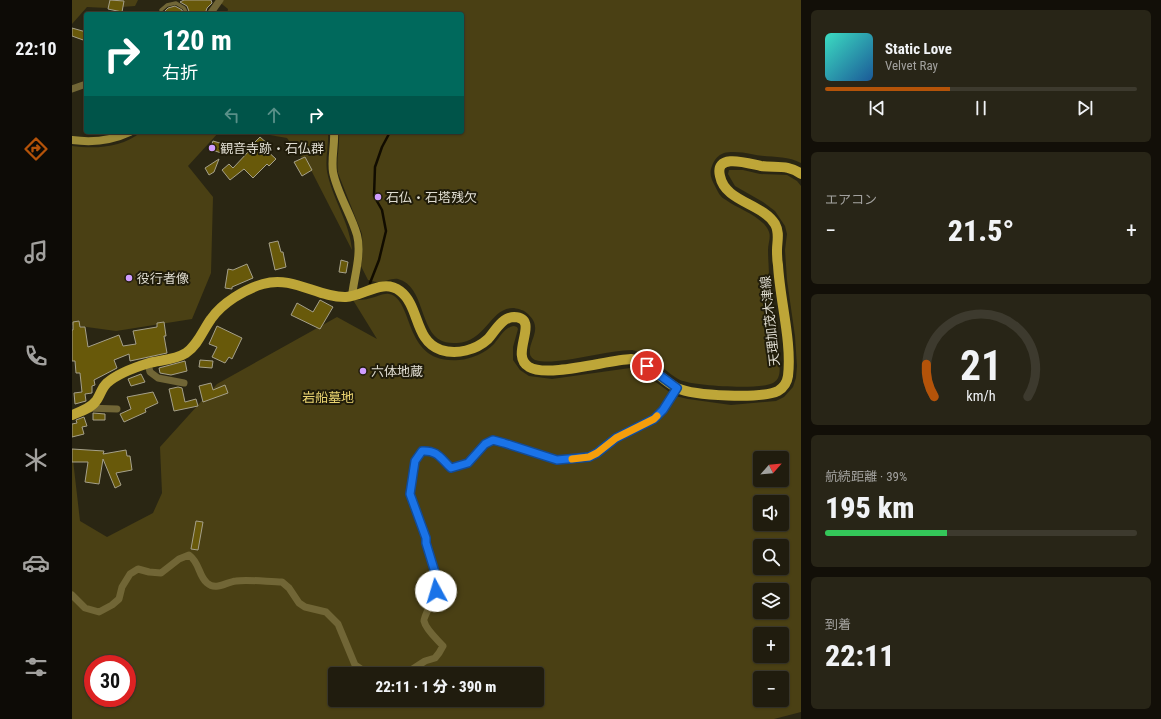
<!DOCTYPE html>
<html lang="ja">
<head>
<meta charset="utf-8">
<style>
  :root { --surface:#201c0e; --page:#282517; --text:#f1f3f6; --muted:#a2a19e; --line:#3d3a2e; --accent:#b45309 }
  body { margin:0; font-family:"Roboto Condensed","Noto Sans JP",sans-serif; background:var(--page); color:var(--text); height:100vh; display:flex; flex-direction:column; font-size:15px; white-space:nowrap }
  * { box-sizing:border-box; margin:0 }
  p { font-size:13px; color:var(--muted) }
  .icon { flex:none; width:22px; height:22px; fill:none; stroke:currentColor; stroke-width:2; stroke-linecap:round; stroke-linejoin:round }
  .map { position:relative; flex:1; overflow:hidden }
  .details { display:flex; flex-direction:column; gap:10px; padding:10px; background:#120f08; width:360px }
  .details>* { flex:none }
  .guide { position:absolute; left:12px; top:12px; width:380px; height:122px; border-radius:4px; box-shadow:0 1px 3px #0004,0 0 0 1px var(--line); background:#00695c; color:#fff; overflow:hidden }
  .needle { width:26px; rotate:63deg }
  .tools { position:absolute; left:681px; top:451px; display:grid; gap:8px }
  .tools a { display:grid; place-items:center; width:36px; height:36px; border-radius:4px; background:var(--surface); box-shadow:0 1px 3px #0004,0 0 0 1px var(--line); font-size:20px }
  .speed { position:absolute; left:12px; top:655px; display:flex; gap:8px; font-size:20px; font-weight:700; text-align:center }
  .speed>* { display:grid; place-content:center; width:52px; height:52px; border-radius:50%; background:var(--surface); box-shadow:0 1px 3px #0004,0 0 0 1px var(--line); line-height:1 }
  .speed .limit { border:6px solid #d22; background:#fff; color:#111 }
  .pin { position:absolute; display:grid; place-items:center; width:34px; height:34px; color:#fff; margin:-17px; border:2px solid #fff; border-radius:50%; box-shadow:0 1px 4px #0007 }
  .me { position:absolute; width:44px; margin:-22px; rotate:354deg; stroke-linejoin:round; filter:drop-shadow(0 0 3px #0008) }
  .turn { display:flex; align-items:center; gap:14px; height:84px; padding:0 12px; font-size:18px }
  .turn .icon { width:52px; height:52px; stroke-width:2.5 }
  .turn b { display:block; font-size:28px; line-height:34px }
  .lanes { display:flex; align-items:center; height:38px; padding:0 12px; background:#0003; justify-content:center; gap:20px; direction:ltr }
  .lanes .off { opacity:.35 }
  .big { font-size:30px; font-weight:800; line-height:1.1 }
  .details .tile { flex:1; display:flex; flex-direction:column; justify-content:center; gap:6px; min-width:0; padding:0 14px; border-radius:6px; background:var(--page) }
  .details .dial { align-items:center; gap:0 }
  .dial svg { height:104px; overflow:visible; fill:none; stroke:var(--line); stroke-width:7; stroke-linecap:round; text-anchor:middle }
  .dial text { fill:var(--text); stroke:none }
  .song { display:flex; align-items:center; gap:12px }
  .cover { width:48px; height:48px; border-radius:6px; background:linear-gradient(135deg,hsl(170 70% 55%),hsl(210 70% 35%)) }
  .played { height:4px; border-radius:2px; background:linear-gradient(90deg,var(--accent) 40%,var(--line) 40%) }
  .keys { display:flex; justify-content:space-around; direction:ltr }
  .heat { display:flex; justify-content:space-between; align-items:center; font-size:22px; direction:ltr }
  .charge { height:6px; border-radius:3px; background:linear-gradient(90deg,#34c759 39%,var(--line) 0) }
  .trip { position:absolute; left:256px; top:667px; width:216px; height:40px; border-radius:4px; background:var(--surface); box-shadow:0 1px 3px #0004,0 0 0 1px var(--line); font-weight:800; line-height:40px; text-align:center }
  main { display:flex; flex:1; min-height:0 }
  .dock { display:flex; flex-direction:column; width:72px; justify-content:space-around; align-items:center; background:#0d0b06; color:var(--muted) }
  .dock .icon { width:28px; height:28px }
  .dock .on { color:var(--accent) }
  .dock b { font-size:18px; color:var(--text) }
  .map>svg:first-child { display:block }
</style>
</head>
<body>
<main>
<nav class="dock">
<b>22:10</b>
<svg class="icon on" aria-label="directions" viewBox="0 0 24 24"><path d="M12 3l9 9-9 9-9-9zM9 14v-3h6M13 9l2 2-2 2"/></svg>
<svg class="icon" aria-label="music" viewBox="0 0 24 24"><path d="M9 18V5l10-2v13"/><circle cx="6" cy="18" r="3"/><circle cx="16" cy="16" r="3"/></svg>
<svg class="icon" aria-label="phone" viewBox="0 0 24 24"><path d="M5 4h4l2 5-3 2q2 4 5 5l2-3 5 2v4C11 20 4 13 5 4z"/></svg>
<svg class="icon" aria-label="climate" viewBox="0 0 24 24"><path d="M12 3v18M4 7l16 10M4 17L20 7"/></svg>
<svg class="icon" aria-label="car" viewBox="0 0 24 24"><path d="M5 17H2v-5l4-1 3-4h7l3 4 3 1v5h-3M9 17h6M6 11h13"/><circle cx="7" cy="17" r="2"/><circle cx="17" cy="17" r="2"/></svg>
<svg class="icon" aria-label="filters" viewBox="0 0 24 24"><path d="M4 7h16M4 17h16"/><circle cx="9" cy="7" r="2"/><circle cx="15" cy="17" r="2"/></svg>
</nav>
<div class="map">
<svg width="729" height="719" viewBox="0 0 729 719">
  <rect width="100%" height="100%" fill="#2a2613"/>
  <path fill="#4a4014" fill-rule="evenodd" d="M 0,0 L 66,0 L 63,6 L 36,8 L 15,7 L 0,24 Z
    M 145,0 L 729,0 L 729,163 C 714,155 695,158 679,154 C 671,152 659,151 652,153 C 646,155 642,160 640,166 C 637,173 639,179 643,186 C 646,192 648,197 654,200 C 666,209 692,217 697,232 C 699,237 696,244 696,250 C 696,259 697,268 697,277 C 699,305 705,333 707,361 C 708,369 709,379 701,383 C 688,390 622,386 608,380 C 591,371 580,354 560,350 C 538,351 515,357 494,360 C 484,361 473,363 463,360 C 461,359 458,356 458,354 C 456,340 472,329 456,314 C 452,310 447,309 442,308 C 418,307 415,341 385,343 C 380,343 375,343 370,341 C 347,331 353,286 326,279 C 318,278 312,283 305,282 C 302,282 299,280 296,280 L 289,266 L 291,253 L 290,234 L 266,173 C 264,159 268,146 267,132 L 390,132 L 390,14 L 155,14 L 156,9 Z
    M 69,132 L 147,132 L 116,166 L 141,197 L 139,273 L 120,319 L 44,331 L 0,325 L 0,146 C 23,149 50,148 69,132 Z
    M 180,132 L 256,132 C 257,147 252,161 256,176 C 262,201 278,224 280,250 L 240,172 L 215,138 Z
    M 657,170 L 671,170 L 688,174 L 715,175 L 725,181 L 729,186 L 729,712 L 702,719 L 0,719 L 0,451 L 8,521 L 35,537 L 81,513 L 90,493 L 88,447 L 145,384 L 265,317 L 305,339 L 281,300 C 287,300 293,300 299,298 C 305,297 311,293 317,294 C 343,299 330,365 387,360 C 400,359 413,353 422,344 C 428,337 433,327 442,326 L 445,327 L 446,329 L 441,347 L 441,360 L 448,370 L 457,376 L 480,379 L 558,368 L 567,370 L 603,396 L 616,399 L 659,405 L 704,401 L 712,397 L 721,387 L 724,378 L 725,366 L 723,336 L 715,280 L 713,250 L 715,234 L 713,226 L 703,211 L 691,202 L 663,186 L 656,174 ZM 688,458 L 710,458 L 710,480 L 688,480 ZM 688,502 L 710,502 L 710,524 L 688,524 ZM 688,546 L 710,546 L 710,568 L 688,568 ZM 688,590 L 710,590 L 710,612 L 688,612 ZM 688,634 L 710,634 L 710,656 L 688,656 ZM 21,664 L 55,664 L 55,698 L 21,698 ZM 263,674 L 465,674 L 465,700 L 263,700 ZM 688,678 L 710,678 L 710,700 L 688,700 Z"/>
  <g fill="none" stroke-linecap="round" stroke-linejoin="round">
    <path stroke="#110c00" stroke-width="2.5" d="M 298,283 L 307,260 L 314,231 L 310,210 L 302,196 L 303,167 L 310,147 L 318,132"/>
  </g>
  <path fill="#68590a" stroke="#a5a08a" d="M 38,0 L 52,1 L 50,12 L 36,9 Z
    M 112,0 L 139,0 L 140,3 L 135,8 L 133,14 L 118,14 L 115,6 L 108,2 Z
    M 103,6 L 110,10 L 111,14 L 93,14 L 93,11 L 96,8 Z
    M 0,28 L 14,32 L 14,41 L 0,36 Z
    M 188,137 L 196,144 L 192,148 L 204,159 L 197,166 L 195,164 L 181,178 L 172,169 L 158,180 L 150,170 L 157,164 L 161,168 L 177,151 L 175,150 Z
    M 141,141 L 151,144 L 149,153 L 138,149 Z
    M 233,157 L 240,170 L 230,176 L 222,162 Z
    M 147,159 L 142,172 L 137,175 L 133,168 Z
    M 206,241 L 209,252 L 211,252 L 214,267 L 203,270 L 197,243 Z
    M 269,260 L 276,262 L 274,273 L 267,272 Z
    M 175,264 L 181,278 L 160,287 L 160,289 L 153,288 L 156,269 L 161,270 Z
    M 248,300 L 261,307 L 248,329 L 219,315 L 225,303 L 241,312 Z
    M 7,321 L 8,327 L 13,327 L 16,347 L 47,335 L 51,346 L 64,344 L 61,331 L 85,327 L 85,323 L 92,322 L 94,336 L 92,336 L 95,353 L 58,361 L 57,354 L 42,360 L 45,368 L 22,380 L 23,385 L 20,386 L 20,393 L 13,394 L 14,401 L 3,404 L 2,393 L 10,392 L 8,373 L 4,373 L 3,361 L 0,361 L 0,330 L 1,330 L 1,322 Z
    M 145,326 L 170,338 L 160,359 L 157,357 L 153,363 L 140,357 L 145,347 L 137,344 Z
    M 128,360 L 141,361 L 140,368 L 127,367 Z
    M 113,361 L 115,371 L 99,375 L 88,373 L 87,368 Z
    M 69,374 L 73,382 L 59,386 L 56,379 Z
    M 139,383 L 141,390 L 153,385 L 156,393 L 131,402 L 127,386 Z
    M 106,387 L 110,388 L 113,402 L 124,399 L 126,406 L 102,411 L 97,389 Z
    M 81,392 L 86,403 L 73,409 L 74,412 L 52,422 L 48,414 L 59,409 L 55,397 Z
    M 21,413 L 33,414 L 33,420 L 21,420 Z
    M 12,417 L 15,426 L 10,427 L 12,434 L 0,437 L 0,424 L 5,423 L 4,420 Z
    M 0,449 L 32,451 L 31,454 L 54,450 L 55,456 L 58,456 L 60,470 L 44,473 L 49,485 L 43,488 L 31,459 L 27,484 L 13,482 L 16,462 L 0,462 Z
    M 124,521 L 131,522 L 126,550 L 119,549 Z"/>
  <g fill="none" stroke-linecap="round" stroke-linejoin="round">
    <path stroke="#716636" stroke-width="3.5" d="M 90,14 L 89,10 L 95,5 L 104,3 L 112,8 L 115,14"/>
    <path stroke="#716636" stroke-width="7" d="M 138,14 L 148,0
      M 0,89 L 14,84
      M 76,364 L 78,372 L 86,378 L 112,383
      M 15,408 L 45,409
      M 0,595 L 13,608 L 27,612 L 40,605 L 47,599 L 50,587 L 58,574 L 66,569 L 77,572 L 89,573 L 107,559 L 117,555 C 128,563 126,575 135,583 C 144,591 154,582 164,581 C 175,579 198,582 210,582 L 217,588 L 227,603 L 233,607 L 254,612 L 266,624 L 283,665 L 296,674
      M 333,674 L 353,661 L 363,658 L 367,653 L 371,646 C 365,639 354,630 352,621 C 351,617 363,598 364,589 C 366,574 358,558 354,543 L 354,538 L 338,494 L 343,461 L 351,451 C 366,450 369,459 379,468 L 396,463 L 413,444 L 421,440 L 432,443 L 485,460 L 517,457 L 525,453 L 544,438 L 582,419 L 591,410 L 605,388"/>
    <path stroke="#9c8b39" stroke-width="8" d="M 262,132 C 263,145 259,158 261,172 C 265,193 279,214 285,235 C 290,254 282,277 280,296
      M 0,140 C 21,143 39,141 58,132"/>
    <path stroke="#bea638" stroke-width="10" d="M 0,415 C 8,412 19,408 24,401 C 28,396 30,387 35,383 C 45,374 64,367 77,363 C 89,360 103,360 114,353 C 126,345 131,330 139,319 C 150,303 173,289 191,284 C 221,275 246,298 274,297 C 292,296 311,278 328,291 C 348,306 342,341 369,350 C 385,355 404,350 416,339 C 423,331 430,317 442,317 C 470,318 436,355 457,367 C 475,378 536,360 559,359 C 577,362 589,380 605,388 C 622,396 689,399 706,391 C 711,388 715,383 716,376 C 720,342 708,301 706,265 C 705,260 705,255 705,250 C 705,241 708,233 703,224 C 690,203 653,202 648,176 C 642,152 678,164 689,166 C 703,168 717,164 729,174"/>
  </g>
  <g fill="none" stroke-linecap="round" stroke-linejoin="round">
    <defs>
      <path id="route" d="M 364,591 L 365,579 L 354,543 L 354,538 L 338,494 L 343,461 L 350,451 C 366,450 369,459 379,468 L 396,463 L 413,444 L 421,440 L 432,443 L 485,460 L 517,457 L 525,453 L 544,438 L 582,419 L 591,410 L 605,388 L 575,366"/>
    </defs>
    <use href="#route" stroke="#114b97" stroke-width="10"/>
    <use href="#route" stroke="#1a73e8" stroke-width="7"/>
    <path stroke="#f59e0b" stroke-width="7" d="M 500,459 L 517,457 L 525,453 L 544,438 L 582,419 L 585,416"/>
  </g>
  <g fill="#d09dff" stroke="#201c0a" stroke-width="1.5">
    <circle cx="140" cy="148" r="4"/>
    <circle cx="306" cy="197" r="4"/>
    <circle cx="57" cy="278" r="4"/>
    <circle cx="291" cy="371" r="4"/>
  </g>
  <g text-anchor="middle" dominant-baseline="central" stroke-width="4" stroke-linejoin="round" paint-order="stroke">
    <g font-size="13" fill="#dfdcd1" stroke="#201c0a" text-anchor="start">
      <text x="148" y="148">観音寺跡・石仏群</text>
      <text x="314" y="197">石仏・石塔残欠</text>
      <text x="65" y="278">役行者像</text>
      <text x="299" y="371">六体地蔵</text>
    </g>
    <g font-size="13" fill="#dfdcd1" stroke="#201c0a">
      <text transform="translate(698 321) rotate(-96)">天理加茂木津線</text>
    </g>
    <g font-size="13" fill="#ead471" stroke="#201c0a">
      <text x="256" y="397">岩船墓地</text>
    </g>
  </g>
</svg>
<div class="tools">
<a><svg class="needle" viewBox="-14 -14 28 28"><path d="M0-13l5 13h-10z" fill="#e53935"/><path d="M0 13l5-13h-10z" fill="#a2a19e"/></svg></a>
<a><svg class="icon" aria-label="sound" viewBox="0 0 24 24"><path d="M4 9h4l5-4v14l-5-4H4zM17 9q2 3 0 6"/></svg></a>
<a><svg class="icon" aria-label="search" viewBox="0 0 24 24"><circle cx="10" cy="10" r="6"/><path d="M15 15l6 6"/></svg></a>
<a><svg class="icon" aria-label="layers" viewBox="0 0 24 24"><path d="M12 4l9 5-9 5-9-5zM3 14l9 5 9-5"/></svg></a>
<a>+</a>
<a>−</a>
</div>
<div class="speed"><div class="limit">30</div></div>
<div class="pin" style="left:575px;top:366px;background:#d93025"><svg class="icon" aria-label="arrive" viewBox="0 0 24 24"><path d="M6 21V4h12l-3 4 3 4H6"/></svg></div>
<svg class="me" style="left:364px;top:591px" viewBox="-20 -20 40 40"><circle r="19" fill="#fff"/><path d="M0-13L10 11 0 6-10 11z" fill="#1a73e8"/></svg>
<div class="trip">22:11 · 1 分 · 390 m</div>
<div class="guide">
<div class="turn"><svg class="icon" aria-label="right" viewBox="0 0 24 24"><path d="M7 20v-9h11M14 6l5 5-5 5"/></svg><div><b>120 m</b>右折</div></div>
<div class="lanes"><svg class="icon off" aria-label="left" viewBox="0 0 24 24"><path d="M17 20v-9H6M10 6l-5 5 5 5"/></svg><svg class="icon off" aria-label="ahead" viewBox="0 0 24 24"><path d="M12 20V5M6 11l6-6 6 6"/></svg><svg class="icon" aria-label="right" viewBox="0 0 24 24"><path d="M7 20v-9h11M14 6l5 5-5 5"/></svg></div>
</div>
</div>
<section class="details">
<div class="tile">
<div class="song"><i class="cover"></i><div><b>Static Love</b><p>Velvet Ray</p></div></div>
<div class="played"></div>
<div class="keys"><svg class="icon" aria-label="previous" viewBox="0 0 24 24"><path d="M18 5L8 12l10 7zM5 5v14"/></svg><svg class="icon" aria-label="pause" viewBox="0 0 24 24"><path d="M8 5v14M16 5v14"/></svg><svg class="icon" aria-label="next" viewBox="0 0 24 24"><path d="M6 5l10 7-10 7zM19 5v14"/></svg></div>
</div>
<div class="tile"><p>エアコン</p>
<div class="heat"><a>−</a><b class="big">21.5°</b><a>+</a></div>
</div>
<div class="tile dial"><svg viewBox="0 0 100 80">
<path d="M14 69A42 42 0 1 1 86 69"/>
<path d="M14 69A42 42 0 0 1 8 44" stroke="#b45309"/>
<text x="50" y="56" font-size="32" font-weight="700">21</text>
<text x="50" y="72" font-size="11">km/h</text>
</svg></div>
<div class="tile"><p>航続距離 · 39%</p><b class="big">195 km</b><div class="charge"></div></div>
<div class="tile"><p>到着</p><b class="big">22:11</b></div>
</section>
</main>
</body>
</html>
